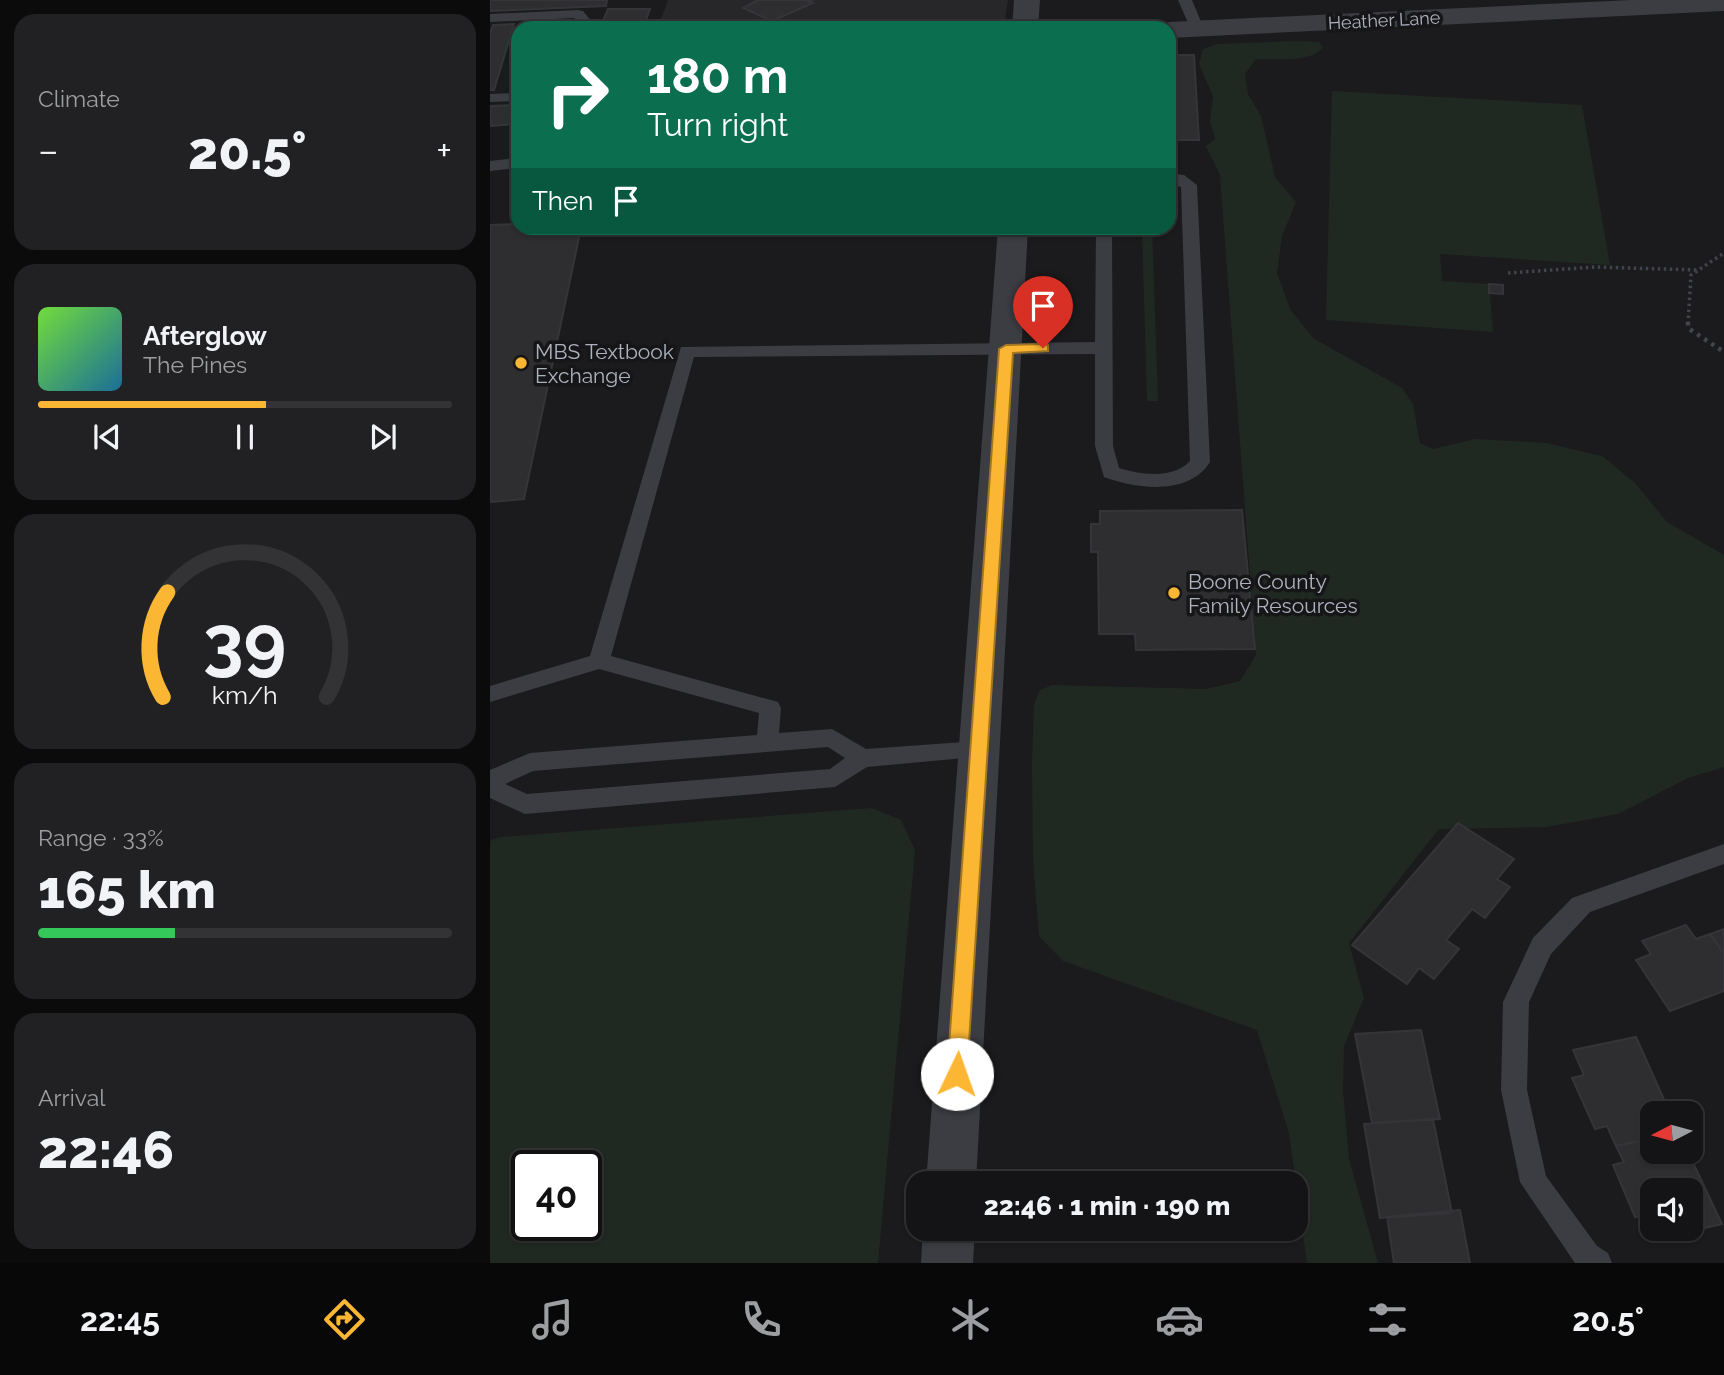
<!DOCTYPE html>
<html lang="en">
<head>
<meta charset="utf-8">
<style>
  :root { --surface:#141416; --page:#212123; --text:#f1f3f6; --muted:#9d9ea1; --line:#333335; --accent:#fbb734 }
  body { margin:0; font-family:Raleway,sans-serif; background:var(--page); color:var(--text); height:100vh; display:flex; flex-direction:column; font-size:26px; white-space:nowrap }
  * { box-sizing:border-box; margin:0 }
  p { font-size:23px; color:var(--muted) }
  .icon { flex:none; width:38px; height:38px; fill:none; stroke:currentColor; stroke-width:2; stroke-linecap:round; stroke-linejoin:round }
  .map { position:relative; flex:1; overflow:hidden }
  .drawer { display:flex; flex-direction:column; gap:14px; padding:14px; background:#0b0b0c; width:490px }
  .drawer>* { flex:none }
  .guide { position:absolute; left:21px; top:21px; width:665px; height:214px; border-radius:21px; box-shadow:0 2px 5px #0004,0 0 0 2px var(--line); background:#0b6e4f; color:#fff; overflow:hidden }
  .needle { width:46px; rotate:264deg }
  .controls { position:absolute; left:1150px; top:1101px; display:grid; gap:14px }
  .controls a { display:grid; place-items:center; width:63px; height:63px; border-radius:14px; background:var(--surface); box-shadow:0 2px 5px #0004,0 0 0 2px var(--line); font-size:35px }
  .speed { position:absolute; left:21px; top:1150px; display:flex; gap:14px; font-size:35px; font-weight:700; text-align:center }
  .speed>* { display:grid; place-content:center; width:91px; height:91px; border-radius:50%; background:var(--surface); box-shadow:0 2px 5px #0004,0 0 0 2px var(--line); line-height:1 }
  .speed .limit { border:4px solid #111; border-radius:10px; background:#fff; color:#111 }
  .pin { position:absolute; display:grid; place-items:center; width:60px; height:60px; color:#fff; margin:-72px -30px; border-radius:50% 50% 50% 0; rotate:-45deg; box-shadow:0 0 7px #0007 }
  .pin .icon { rotate:45deg }
  .me { position:absolute; width:77px; margin:-38px; rotate:3deg; stroke-linejoin:round; filter:drop-shadow(0 0 5px #0008) }
  .turn { display:flex; align-items:center; gap:24px; height:147px; padding:0 21px; font-size:32px }
  .turn .icon { width:91px; height:91px; stroke-width:2.5 }
  .turn b { display:block; font-size:49px; line-height:60px }
  .then { display:flex; align-items:center; height:66px; padding:0 21px; background:#0003; gap:14px; font-size:26px }
  .big { font-size:52px; font-weight:800; line-height:1.1 }
  .drawer .widget { flex:1; display:flex; flex-direction:column; justify-content:center; gap:10px; min-width:0; padding:0 24px; border-radius:21px; background:var(--page) }
  .drawer .dial { align-items:center; gap:0 }
  .dial svg { height:182px; overflow:visible; fill:none; stroke:var(--line); stroke-width:7; stroke-linecap:round; text-anchor:middle }
  .dial text { fill:var(--text); stroke:none }
  .song { display:flex; align-items:center; gap:21px }
  .cover { width:84px; height:84px; border-radius:10px; background:linear-gradient(135deg,hsl(100 70% 55%),hsl(200 70% 35%)) }
  .played { height:7px; border-radius:4px; background:linear-gradient(90deg,var(--accent) 55%,var(--line) 55%) }
  .keys { display:flex; justify-content:space-around; direction:ltr }
  .heat { display:flex; justify-content:space-between; align-items:center; font-size:38px; direction:ltr }
  .charge { height:10px; border-radius:5px; background:linear-gradient(90deg,#34c759 33%,var(--line) 0) }
  .trip { position:absolute; left:416px; top:1171px; width:402px; height:70px; border-radius:21px; background:var(--surface); box-shadow:0 2px 5px #0004,0 0 0 2px var(--line); font-weight:800; line-height:70px; text-align:center }
  .tabs { display:flex; height:112px; justify-content:space-around; align-items:center; background:#080809; color:var(--muted) }
  .tabs .icon { width:49px; height:49px }
  .tabs .on { color:var(--accent) }
  .tabs b { font-size:32px; color:var(--text) }
  main { display:flex; flex:1; min-height:0 }
  .map>svg:first-child { display:block }
</style>
</head>
<body>
<main>
<section class="drawer">
<div class="widget"><p>Climate</p>
<div class="heat"><a>−</a><b class="big">20.5°</b><a>+</a></div>
</div>
<div class="widget">
<div class="song"><i class="cover"></i><div><b>Afterglow</b><p>The Pines</p></div></div>
<div class="played"></div>
<div class="keys"><svg class="icon" aria-label="previous" viewBox="0 0 24 24"><path d="M18 5L8 12l10 7zM5 5v14"/></svg><svg class="icon" aria-label="pause" viewBox="0 0 24 24"><path d="M8 5v14M16 5v14"/></svg><svg class="icon" aria-label="next" viewBox="0 0 24 24"><path d="M6 5l10 7-10 7zM19 5v14"/></svg></div>
</div>
<div class="widget dial"><svg viewBox="0 0 100 80">
<path d="M14 69A42 42 0 1 1 86 69"/>
<path d="M14 69A42 42 0 0 1 16 23" stroke="#fbb734"/>
<text x="50" y="56" font-size="32" font-weight="700">39</text>
<text x="50" y="72" font-size="11">km/h</text>
</svg></div>
<div class="widget"><p>Range · 33%</p><b class="big">165 km</b><div class="charge"></div></div>
<div class="widget"><p>Arrival</p><b class="big">22:46</b></div>
</section>
<div class="map">
<svg width="1234" height="1263" viewBox="0 0 1234 1263">
  <rect width="100%" height="100%" fill="#1b1b1d"/>
  <path fill="#27272a" d="M 178,0 L 518,0 L 514,28 L 168,28 Z"/>
  <path fill="#202921" fill-rule="evenodd" d="M 806,41 L 829,42 L 833,47 C 821,64 784,58 766,59 L 755,74 L 758,94 L 771,116 L 785,177 L 806,202 L 792,236 L 787,273 L 800,309 L 823,338 L 912,388 L 923,404 L 930,443 L 943,449 L 985,439 L 1056,443 L 1112,456 L 1145,483 L 1177,522 L 1234,555 L 1234,767 L 1198,778 L 1128,814 L 1057,827 L 949,829 L 859,943 L 874,998 L 854,1046 L 853,1091 L 859,1159 L 888,1263 L 817,1263 L 799,1133 L 767,1030 L 573,961 L 549,936 L 543,859 L 542,762 L 544,704 L 550,690 L 562,685 L 716,689 L 750,681 L 766,655 L 730,175 L 716,146 L 725,139 L 720,121 L 723,96 L 709,64 L 713,49 L 727,44 Z
    M 842,91 L 1092,105 L 1120,265 L 950,254 L 952,281 L 999,284 L 1003,332 L 836,320 Z
    M 652,228 L 662,228 L 668,401 L 657,401 Z
    M 382,808 L 411,820 L 425,850 L 388,1263 L 0,1263 L 0,841 L 10,837 ZM 37,1166 L 96,1166 L 96,1225 L 37,1225 Z"/>
  <path fill="#2e2e31" stroke="#353539" stroke-width="2" fill-rule="evenodd" d="M 0,0 L 117,0 L 116,6 L 0,11 Z
    M 268,0 L 322,0 L 319,2 L 323,3 L 282,21 L 253,8 Z
    M 118,9 L 160,9 L 153,28 L 110,28 Z
    M 76,21 L 74,28 L 48,28 L 50,23 Z
    M 24,24 L 4,90 L 0,90 L 0,34 L 3,25 Z
    M 274,25 L 274,28 L 233,28 L 234,26 Z
    M 679,55 L 704,55 L 709,140 L 679,140 Z
    M 28,105 L 28,124 L 0,126 L 0,106 Z
    M 28,224 L 28,228 L 91,228 L 34,499 L 0,502 L 0,225 Z
    M 999,284 L 1013,285 L 1013,294 L 999,293 Z
    M 752,510 L 765,649 L 646,650 L 645,634 L 609,634 L 608,552 L 601,552 L 601,524 L 610,524 L 610,511 Z
    M 968,823 L 1024,859 L 1007,879 L 1020,887 L 995,918 L 982,909 L 956,940 L 969,949 L 944,979 L 929,968 L 917,984 L 862,945 Z
    M 1196,925 L 1206,939 L 1220,934 L 1234,954 L 1234,991 L 1180,1011 L 1146,960 L 1161,954 L 1152,941 Z
    M 1234,929 L 1234,954 L 1220,934 Z
    M 931,1030 L 950,1119 L 882,1123 L 865,1034 Z
    M 1146,1037 L 1180,1113 L 1162,1113 L 1162,1138 L 1126,1146 L 1117,1126 L 1105,1129 L 1082,1078 L 1094,1075 L 1083,1050 Z
    M 943,1119 L 962,1213 L 890,1218 L 874,1124 Z
    M 1162,1138 L 1162,1152 L 1198,1152 L 1232,1224 L 1166,1239 L 1156,1215 L 1145,1217 L 1123,1165 L 1134,1162 L 1126,1146 ZM 1162,1190 L 1200,1190 L 1200,1228 L 1162,1228 Z
    M 970,1210 L 980,1263 L 904,1263 L 897,1217 Z"/>
  <g fill="none" stroke-linecap="round" stroke-linejoin="round">
    <path stroke="#41444a" stroke-width="3.5" stroke-dasharray="2.5 3.5" stroke-linecap="butt" d="M 1018,273 L 1105,267 L 1208,270
      M 1198,324 L 1201,275 L 1234,253"/>
    <path stroke="#41444a" stroke-width="4.5" stroke-dasharray="3.5 5" stroke-linecap="butt" d="M 1198,322 L 1198,328 L 1234,352"/>
    <path fill="#3b3d43" fill-rule="evenodd" d="M 688,0 L 702,0 L 714,29 L 712,32 L 702,32 Z
      M 88,10 L 93,11 L 102,22 L 99,28 L 85,28 L 88,22 L 84,18 L 0,22 L 0,14 Z
      M 28,93 L 28,101 L 0,102 L 0,94 Z
      M 28,158 L 28,168 L 0,171 L 0,161 Z
      M 679,173 L 694,175 L 707,185 L 720,462 C 699,496 646,489 614,477 L 605,446 L 605,354 L 204,357 L 121,656 L 288,702 L 291,708 L 289,733 L 342,729 L 376,749 L 488,741 L 496,744 L 499,750 L 496,756 L 377,767 L 345,787 L 35,814 L 0,798 L 0,770 L 40,753 L 267,735 L 269,713 L 109,669 L 0,702 L 0,686 L 100,656 L 191,347 L 605,342 L 606,228 L 622,228 L 623,446 L 629,468 C 651,475 684,479 700,461 L 691,187 L 679,183 ZM 338,747 L 355,758 L 340,769 L 37,794 L 15,784 L 43,771 Z
      M 1234,844 L 1234,864 L 1100,912 L 1061,954 L 1039,1002 L 1037,1090 L 1056,1176 L 1107,1246 L 1118,1253 L 1122,1263 L 1085,1263 L 1030,1182 L 1011,1090 L 1013,1002 L 1043,938 L 1082,898 Z"/>
    <path fill="#3b3d43" fill-rule="evenodd" d="M 1141,0 L 1234,0 L 1234,11 L 679,38 L 679,28 L 668,28 L 679,22 Z"/>
    <path fill="#3b3d43" fill-rule="evenodd" d="M 524,0 L 550,0 L 548,28 L 522,28 Z
      M 508,228 L 538,228 L 486,1183 L 436,1183 Z
      M 433,1228 L 485,1228 L 483,1263 L 431,1263 Z"/>
  </g>
  <path fill="#fbb734" stroke="#a37722" stroke-width="2" d="M 553,344 L 558,345 L 558,351 L 523,353 L 477,1074 L 474,1080 L 467,1083 L 460,1080 L 457,1074 L 509,349 L 516,345 Z"/>
  <g fill="#fbb734" stroke="#161618" stroke-width="2.5">
    <circle cx="31" cy="363" r="7"/>
    <circle cx="684" cy="593" r="7"/>
  </g>
  <g text-anchor="middle" dominant-baseline="central" stroke-width="7" stroke-linejoin="round" paint-order="stroke">
    <g font-size="18" fill="#adb2bd" stroke="#161618">
      <text transform="translate(894 20) rotate(-3)">Heather Lane</text>
    </g>
    <g font-size="21" fill="#adb2bd" stroke="#161618" text-anchor="start">
      <text x="45" y="351">MBS Textbook<tspan x="45" dy="24">Exchange</tspan></text>
      <text x="698" y="581">Boone County<tspan x="698" dy="24">Family Resources</tspan></text>
    </g>
  </g>
</svg>
<div class="controls">
<a><svg class="needle" viewBox="-14 -14 28 28"><path d="M0-13l5 13h-10z" fill="#e53935"/><path d="M0 13l5-13h-10z" fill="#9d9ea1"/></svg></a>
<a><svg class="icon" aria-label="sound" viewBox="0 0 24 24"><path d="M4 9h4l5-4v14l-5-4H4zM17 9q2 3 0 6"/></svg></a>
</div>
<div class="speed"><div class="limit">40</div></div>
<div class="pin" style="left:553px;top:348px;background:#d93025"><svg class="icon" aria-label="arrive" viewBox="0 0 24 24"><path d="M6 21V4h12l-3 4 3 4H6"/></svg></div>
<svg class="me" style="left:467px;top:1074px" viewBox="-20 -20 40 40"><circle r="19" fill="#fff"/><path d="M0-13L10 11 0 6-10 11z" fill="#fbb734"/></svg>
<div class="trip">22:46 · 1 min · 190 m</div>
<div class="guide">
<div class="turn"><svg class="icon" aria-label="right" viewBox="0 0 24 24"><path d="M7 20v-9h11M14 6l5 5-5 5"/></svg><div><b>180 m</b>Turn right</div></div>
<div class="then">Then<svg class="icon" aria-label="arrive" viewBox="0 0 24 24"><path d="M6 21V4h12l-3 4 3 4H6"/></svg></div>
</div>
</div>
</main>
<nav class="tabs">
<b>22:45</b>
<svg class="icon on" aria-label="directions" viewBox="0 0 24 24"><path d="M12 3l9 9-9 9-9-9zM9 14v-3h6M13 9l2 2-2 2"/></svg>
<svg class="icon" aria-label="music" viewBox="0 0 24 24"><path d="M9 18V5l10-2v13"/><circle cx="6" cy="18" r="3"/><circle cx="16" cy="16" r="3"/></svg>
<svg class="icon" aria-label="phone" viewBox="0 0 24 24"><path d="M5 4h4l2 5-3 2q2 4 5 5l2-3 5 2v4C11 20 4 13 5 4z"/></svg>
<svg class="icon" aria-label="climate" viewBox="0 0 24 24"><path d="M12 3v18M4 7l16 10M4 17L20 7"/></svg>
<svg class="icon" aria-label="car" viewBox="0 0 24 24"><path d="M5 17H2v-5l4-1 3-4h7l3 4 3 1v5h-3M9 17h6M6 11h13"/><circle cx="7" cy="17" r="2"/><circle cx="17" cy="17" r="2"/></svg>
<svg class="icon" aria-label="filters" viewBox="0 0 24 24"><path d="M4 7h16M4 17h16"/><circle cx="9" cy="7" r="2"/><circle cx="15" cy="17" r="2"/></svg>
<b>20.5°</b>
</nav>
</body>
</html>
